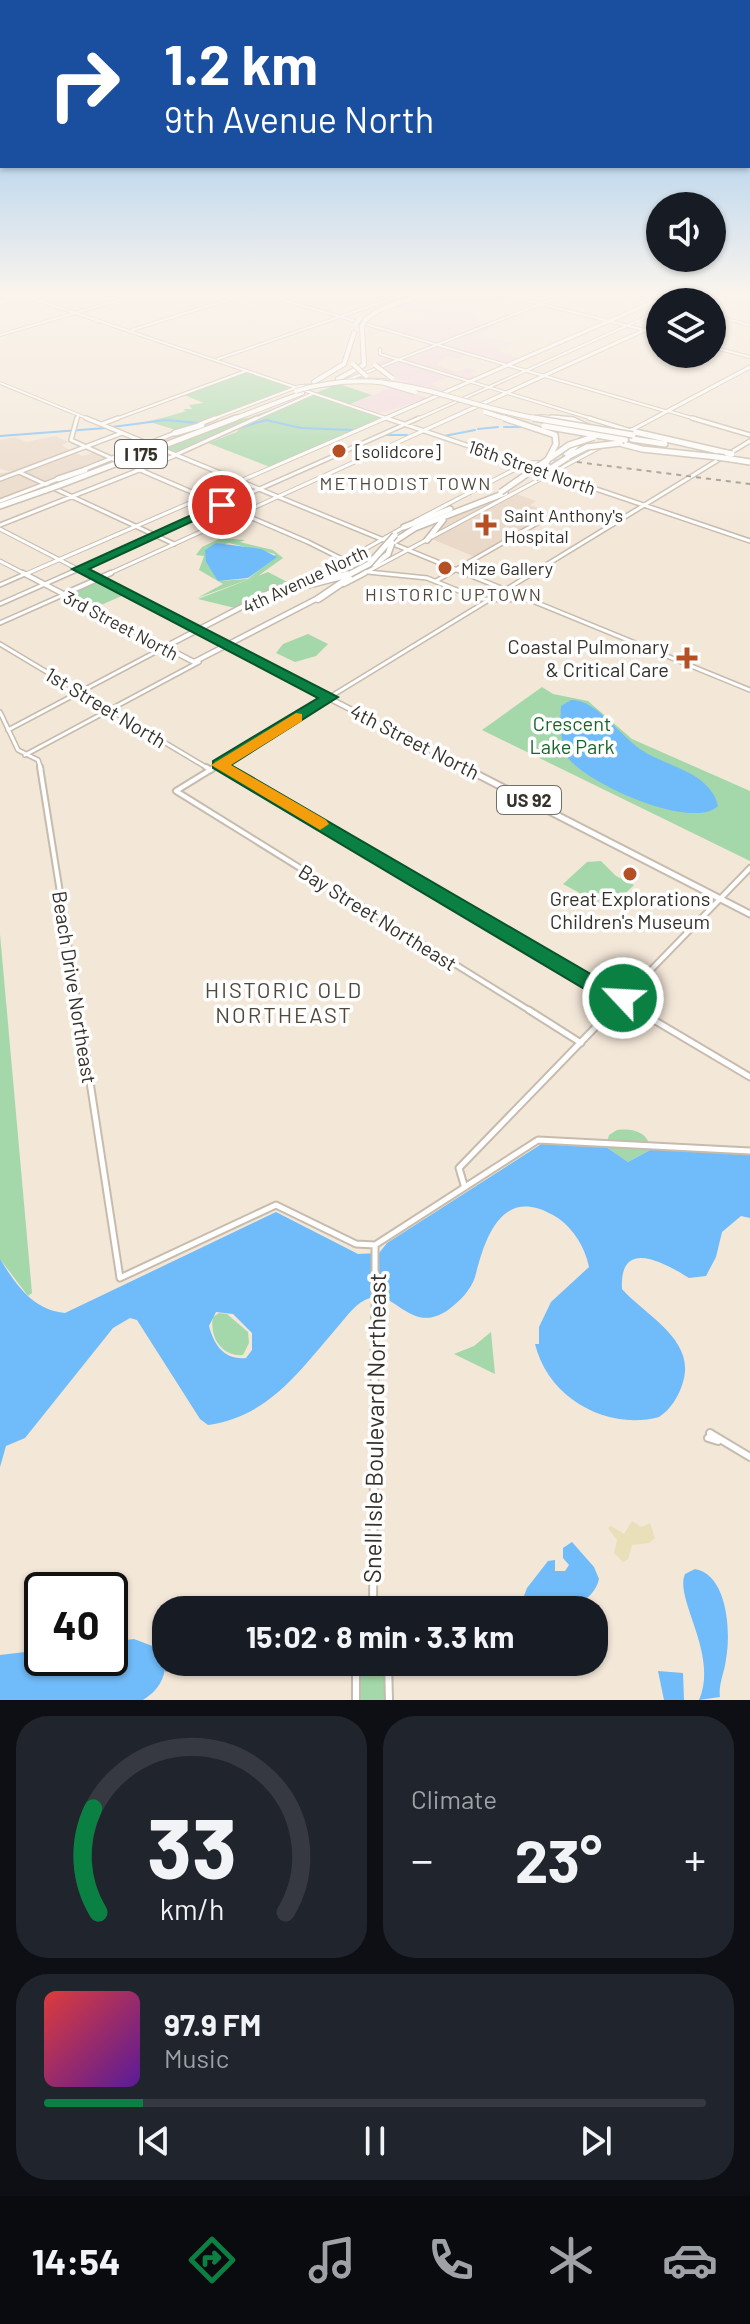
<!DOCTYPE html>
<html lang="en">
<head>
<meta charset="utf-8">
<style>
  :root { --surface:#171b24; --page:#20242c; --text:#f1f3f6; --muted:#9ea1a6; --line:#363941; --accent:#0b8043 }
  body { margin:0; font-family:Barlow,sans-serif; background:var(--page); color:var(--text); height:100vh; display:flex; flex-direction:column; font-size:30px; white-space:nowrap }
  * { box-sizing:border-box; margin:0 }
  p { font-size:26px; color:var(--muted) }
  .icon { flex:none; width:44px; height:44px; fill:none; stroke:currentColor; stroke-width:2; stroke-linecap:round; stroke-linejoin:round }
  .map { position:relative; height:1700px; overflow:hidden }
  .drawer { display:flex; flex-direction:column; gap:16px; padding:16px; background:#0d0f14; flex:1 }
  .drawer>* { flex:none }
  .guide { position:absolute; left:0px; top:0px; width:750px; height:168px; box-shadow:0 2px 6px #0004; background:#1a4fa0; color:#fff; overflow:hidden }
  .controls { position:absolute; left:646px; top:192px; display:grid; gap:16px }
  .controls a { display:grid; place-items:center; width:80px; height:80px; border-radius:50%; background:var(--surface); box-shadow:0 2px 6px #0004; font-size:40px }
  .speed { position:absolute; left:24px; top:1572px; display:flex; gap:16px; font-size:40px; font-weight:700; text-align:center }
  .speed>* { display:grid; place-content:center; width:104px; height:104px; border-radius:50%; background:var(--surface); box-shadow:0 2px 6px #0004; line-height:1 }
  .speed .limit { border:4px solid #111; border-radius:12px; background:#fff; color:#111 }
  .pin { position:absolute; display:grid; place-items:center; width:68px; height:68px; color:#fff; margin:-34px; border:4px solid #fff; border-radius:50%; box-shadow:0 2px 8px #0007 }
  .me { position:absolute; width:88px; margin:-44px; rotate:295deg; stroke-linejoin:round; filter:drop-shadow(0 0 6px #0008) }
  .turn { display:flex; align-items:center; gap:28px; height:168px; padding:0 32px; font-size:36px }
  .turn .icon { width:104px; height:104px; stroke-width:2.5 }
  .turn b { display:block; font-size:56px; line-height:68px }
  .big { font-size:60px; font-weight:700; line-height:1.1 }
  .drawer .widget { flex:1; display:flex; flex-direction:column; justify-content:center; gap:12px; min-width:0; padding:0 28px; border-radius:32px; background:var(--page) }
  .drawer .dial { align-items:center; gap:0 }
  .dial svg { height:208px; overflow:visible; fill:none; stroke:var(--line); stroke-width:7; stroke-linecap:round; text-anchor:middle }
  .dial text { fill:var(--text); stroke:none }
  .song { display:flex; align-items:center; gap:24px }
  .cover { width:96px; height:96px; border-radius:12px; background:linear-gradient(135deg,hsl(0 70% 55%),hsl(270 70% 35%)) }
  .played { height:8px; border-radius:4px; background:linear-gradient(90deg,var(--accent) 15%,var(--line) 15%) }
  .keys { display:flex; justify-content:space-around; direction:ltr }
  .heat { display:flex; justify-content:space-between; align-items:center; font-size:44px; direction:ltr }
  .drawer .tiles { flex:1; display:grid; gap:16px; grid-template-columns:1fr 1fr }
  .widget:last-child { grid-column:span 2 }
  .trip { position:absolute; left:152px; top:1596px; width:456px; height:80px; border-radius:32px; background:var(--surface); box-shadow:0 2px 6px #0004; font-weight:700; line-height:80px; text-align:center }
  .tabs { display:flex; height:128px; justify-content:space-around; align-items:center; background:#090b0e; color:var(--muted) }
  .tabs .icon { width:56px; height:56px }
  .tabs .active { color:var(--accent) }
  .tabs b { font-size:36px; color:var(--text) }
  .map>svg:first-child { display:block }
</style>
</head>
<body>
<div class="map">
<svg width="750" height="1700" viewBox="0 0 750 1700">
  <rect width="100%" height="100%" fill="#f3e7d8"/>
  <path fill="#f1d7de" d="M 448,296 L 514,297 L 495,304 L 502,307 L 496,310 L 480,306 L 468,310 L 480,316 L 474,319 L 498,326 L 475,336 L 515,342 L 499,350 L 520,359 L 507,365 L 472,354 L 458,359 L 446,356 L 436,365 L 457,372 L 468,368 L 477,371 L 470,374 L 478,377 L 469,382 L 450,376 L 431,384 L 445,390 L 439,393 L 397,379 L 379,368 L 377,362 L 388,357 L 397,360 L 436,345 L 386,330 L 369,337 L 367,329 L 397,321 L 407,324 L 424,317 L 393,307 L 407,302 L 423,307 Z
    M 391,387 L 430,398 L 377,414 L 350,405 Z"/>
  <path fill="#ead9c8" d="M 55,436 L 69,442 L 62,445 L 71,451 L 82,456 L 92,453 L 105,458 L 0,500 L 0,473 L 12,472 L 0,469 L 0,440 L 15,437 L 26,442 Z
    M 511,492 L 536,501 L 530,505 L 551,513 L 475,557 L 432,539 L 439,536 L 435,534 L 450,517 Z"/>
  <path fill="#a4d7a9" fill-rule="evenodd" d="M 246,372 L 292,387 L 179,431 L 150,422 L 139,424 C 153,419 170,417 186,411 L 183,409 L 192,409 L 189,405 L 204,403 L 184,395 Z
    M 339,384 L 372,395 L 348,405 L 382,418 L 270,467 L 208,443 L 237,432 L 244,422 L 273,409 C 244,420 195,460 165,449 L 234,420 L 248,418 Z
    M 221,538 L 245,540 L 240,542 L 273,550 L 283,558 L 258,576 L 197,598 L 223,584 L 199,570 L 204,556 L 196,555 L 202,547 ZM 229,543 L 275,554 L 274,558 L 248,579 L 219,581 L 206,562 L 206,549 Z
    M 268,572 L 291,584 L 273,588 L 235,608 L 198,599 Z
    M 97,581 L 124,595 L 94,608 L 69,594 Z
    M 308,634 L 328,644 L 316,656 L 295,662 L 276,653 L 283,644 Z
    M 542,687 L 553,694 L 588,701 L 632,739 L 750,791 L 750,861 L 482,730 Z
    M 601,861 L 616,876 L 634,885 L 609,909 L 563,884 L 587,862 Z
    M 0,934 L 32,1293 L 28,1296 L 0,1259 Z
    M 617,1130 C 632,1128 650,1132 650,1150 L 628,1162 L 606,1147 L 609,1135 Z
    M 219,1313 L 227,1314 L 248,1332 L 249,1343 L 243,1355 C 222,1357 209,1337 213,1317 Z
    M 491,1332 L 495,1374 L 454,1354 L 474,1346 Z
    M 361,1662 L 384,1662 L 384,1700 L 361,1700 Z"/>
  <path fill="#e9e0ba" d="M 632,1521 L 641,1527 L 650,1523 L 655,1538 L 649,1543 L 632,1545 L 628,1559 L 623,1562 L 614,1553 L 617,1540 L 608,1528 L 611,1526 L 624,1534 Z"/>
  <path fill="#70bbf9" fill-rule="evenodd" d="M 216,543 L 261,549 L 277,557 L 248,578 L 218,581 L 206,562 L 205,550 Z
    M 571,700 C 595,699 620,735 640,749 C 665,767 710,771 718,806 C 692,831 588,784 568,758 C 561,750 560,718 561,706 Z
    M 543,1143 L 606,1147 L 628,1162 L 652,1149 L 750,1155 L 750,1218 L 741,1216 L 722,1232 L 716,1257 L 706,1276 L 689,1278 C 668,1265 619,1235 622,1289 C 646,1316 696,1340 683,1382 C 679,1396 671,1409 659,1417 C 607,1431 548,1398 535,1344 L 539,1344 L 539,1327 L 551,1302 L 589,1267 C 585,1246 571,1224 551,1214 C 499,1186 484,1243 475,1277 C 471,1290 459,1302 448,1310 C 409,1337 394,1284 365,1300 C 353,1306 344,1320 335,1330 C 298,1373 267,1417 208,1425 L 200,1419 L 137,1320 L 130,1318 L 113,1328 L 25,1438 L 6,1446 L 0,1467 L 0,1259 C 16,1285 33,1310 65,1313 L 276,1212 L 358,1254 L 379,1253 L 387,1243 ZM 216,1312 L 233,1314 L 252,1333 L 252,1350 L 246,1358 C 224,1360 214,1345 209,1326 Z
    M 572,1542 L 594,1567 L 599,1579 C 593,1607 551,1617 525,1607 L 522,1601 L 527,1588 L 548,1561 L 555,1560 L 555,1571 L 565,1571 L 569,1565 L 563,1558 L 563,1548 Z
    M 695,1569 C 728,1575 731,1633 726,1659 C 725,1671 718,1685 720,1697 L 699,1700 C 719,1654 674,1599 685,1574 Z
    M 134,1639 L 155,1647 L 165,1656 C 167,1676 160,1689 143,1700 L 0,1700 L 0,1655 L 42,1650 L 42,1658 L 110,1658 L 110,1642 Z
    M 658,1671 L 683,1673 L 684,1700 L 664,1700 Z"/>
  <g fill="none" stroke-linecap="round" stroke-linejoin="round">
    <path stroke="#70bbf9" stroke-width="2" d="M 112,427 L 166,420 L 198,423
      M 504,427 L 524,427
      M 239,428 L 266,420 L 301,428 L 352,430
      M 478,429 L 498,427
      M 384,435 L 407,435
      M 0,436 L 106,428
      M 444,436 L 475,430"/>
    <path stroke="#70bbf9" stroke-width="3" d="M 166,1670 L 203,1662"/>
    <defs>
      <path id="tertiary-far4" d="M 25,296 L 392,420
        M 269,296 L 665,411
        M 509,296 L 660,334
        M 630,296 L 660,303
        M 679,302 L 693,296
        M 712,315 L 750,325
        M 132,330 L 240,296
        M 0,335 L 133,296
        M 712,347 L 750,357
        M 380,349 L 380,354 L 596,420
        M 218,359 L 400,296
        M 347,380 L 561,296
        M 668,411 L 699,420
        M 113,420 L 246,371
        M 210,420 L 300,386 L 335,385
        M 253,420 L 312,394
        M 415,420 L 660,311"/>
      <path id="tertiary-far3" d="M 386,418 L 750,541
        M 589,418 L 631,431
        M 692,418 L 750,435
        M 102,424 L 118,418
        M 200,424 L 215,418
        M 730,453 L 750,441
        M 175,455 L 257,418
        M 316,464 L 419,418
        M 19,472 L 174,544
        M 0,479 L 122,433
        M 0,525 L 139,470
        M 436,581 L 546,518
        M 0,585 L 25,574
        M 0,604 L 316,464
        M 0,623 L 63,595
        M 0,644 L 209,769
        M 0,712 L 18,750 L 38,760 L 41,769
        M 8,730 L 163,648
        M 25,755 L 199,662
        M 219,765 L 226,769
        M 212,769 L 723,457"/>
      <path id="tertiary-far2" d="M 40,767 L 79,1012
        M 206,767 L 211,770
        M 215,767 L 176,791 L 532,1012
        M 222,767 L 640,1012
        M 610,1012 L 720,899"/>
      <path id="tertiary-far1" d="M 79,1010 L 120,1278 L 276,1205 L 356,1244 L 375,1245 L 538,1140 L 750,1151
        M 529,1010 L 581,1043
        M 637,1010 L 750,1077
        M 464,1185 L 459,1168 L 612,1010
        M 375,1318 L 375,1245"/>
      <path id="tertiary" d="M 710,1433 L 750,1457
        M 708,1438 L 718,1441
        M 373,1610 L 375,1316
        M 356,1662 L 356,1700
        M 388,1662 L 389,1700"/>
      <path id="secondary-far2" d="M 0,303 L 25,296
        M 0,383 L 91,420
        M 77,420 L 78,416"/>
      <path id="secondary-far1" d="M 77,418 L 71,440 L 111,458
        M 86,418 L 149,444
        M 159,448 L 750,690
        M 124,463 L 308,542 L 368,572 L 427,578 L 479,599 L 527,600
        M 85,469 L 175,433
        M 139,470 L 174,456
        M 0,501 L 58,479"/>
      <path id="secondary" d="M 720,899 L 750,868"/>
      <path id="primary-far2" d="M 705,302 L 719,296
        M 630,431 L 750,367
        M 415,521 L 527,463 L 559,462
        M 0,529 L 89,575
        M 0,561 L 27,575
        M 26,574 L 667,296
        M 106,575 L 660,323
        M 319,575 L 406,526
        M 361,575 L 600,447"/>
      <path id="primary-far1" d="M 23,573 L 194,662 L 318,598
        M 85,573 L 467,769
        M 344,584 L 365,573
        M 64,594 L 111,573
        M 163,648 L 276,589 L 323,573"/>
      <path id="primary" d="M 463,767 L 750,914"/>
      <path id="motorway-far2" d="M 365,320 L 379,310 L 418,296
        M 338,379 L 364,365 L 362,326
        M 350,380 L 384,381
        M 314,382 L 344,364 L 354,333
        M 540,417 L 573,420
        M 231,420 L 302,393"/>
      <path id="motorway-far1" d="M 552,418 L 573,420 L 590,428
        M 631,431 L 727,453
        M 175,433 L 202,425
        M 632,439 L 665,444
        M 611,441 L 642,449 L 717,457
        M 566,455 L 582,440
        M 569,456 L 587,447
        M 731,459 L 750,462
        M 58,479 L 85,470
        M 60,485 L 236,418
        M 0,506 L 46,490
        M 404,527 L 450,509
        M 427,540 L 443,520
        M 392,543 L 415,528 L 505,493
        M 346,563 L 375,564 L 388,554
        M 346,575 L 350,574"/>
      <path id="motorway" d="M 264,596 L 350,574
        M 318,599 L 349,578"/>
    </defs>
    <use href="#tertiary-far4" stroke="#c6bbad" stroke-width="4"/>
    <use href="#tertiary-far3" stroke="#c6bbad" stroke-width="6"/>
    <use href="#tertiary-far2" stroke="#c6bbad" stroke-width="8"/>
    <use href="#tertiary-far1" stroke="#c6bbad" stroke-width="9"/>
    <use href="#tertiary" stroke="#c6bbad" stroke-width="10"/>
    <use href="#secondary-far2" stroke="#c6bbad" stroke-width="4"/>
    <use href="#secondary-far1" stroke="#c6bbad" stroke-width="6"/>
    <use href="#secondary" stroke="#c6bbad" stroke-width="8"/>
    <use href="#primary-far2" stroke="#c6bbad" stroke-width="5"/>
    <use href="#primary-far1" stroke="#c6bbad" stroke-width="7"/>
    <use href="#primary" stroke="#c6bbad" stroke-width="9"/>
    <use href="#motorway-far2" stroke="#c6bbad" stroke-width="6"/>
    <use href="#motorway-far1" stroke="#c6bbad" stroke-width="8"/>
    <use href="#motorway" stroke="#c6bbad" stroke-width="9"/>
    <use href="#tertiary-far4" stroke="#fff" stroke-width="2"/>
    <use href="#tertiary-far3" stroke="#fff" stroke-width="3"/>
    <use href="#tertiary-far2" stroke="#fff" stroke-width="4"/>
    <use href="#tertiary-far1" stroke="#fff" stroke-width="5"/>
    <use href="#tertiary" stroke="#fff" stroke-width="6"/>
    <use href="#secondary-far2" stroke="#fff" stroke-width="2"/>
    <use href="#secondary-far1" stroke="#fff" stroke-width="3"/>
    <use href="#secondary" stroke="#fff" stroke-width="4"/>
    <use href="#primary-far2" stroke="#fff" stroke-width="3"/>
    <use href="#primary-far1" stroke="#fff" stroke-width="4"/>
    <use href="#primary" stroke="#fff" stroke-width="5"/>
    <use href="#motorway-far2" stroke="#fff" stroke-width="4"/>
    <use href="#motorway-far1" stroke="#fff" stroke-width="5"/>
    <use href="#motorway" stroke="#fff" stroke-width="6"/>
    <path stroke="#978e84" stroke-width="2" stroke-dasharray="5 5" stroke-linecap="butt" d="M 577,462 L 750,484"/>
    <defs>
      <path id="secondary-bridge" d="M 151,445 L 159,448
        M 113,459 L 124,463"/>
      <path id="motorway-bridge-far1" d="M 356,324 L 359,319
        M 362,326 L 365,320
        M 353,364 L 366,376
        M 375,365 L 392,378
        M 381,382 L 415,392
        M 296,391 C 393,362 452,406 546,420
        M 485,412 L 510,420"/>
      <path id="motorway-bridge" d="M 504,418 L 555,435 L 556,444 L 546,463
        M 533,418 L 633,435
        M 544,426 L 625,440
        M 587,447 L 620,443
        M 727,453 L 732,454
        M 717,457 L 731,459
        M 535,478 L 567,458
        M 46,490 L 60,485
        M 501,492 L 569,445 L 594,437
        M 388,554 L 392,543
        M 350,574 L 369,564 L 395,535"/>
    </defs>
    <use href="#secondary-bridge" stroke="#c6bbad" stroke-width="6" stroke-linecap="butt"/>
    <use href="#motorway-bridge-far1" stroke="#c6bbad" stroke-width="6" stroke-linecap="butt"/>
    <use href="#motorway-bridge" stroke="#c6bbad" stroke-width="8" stroke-linecap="butt"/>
    <use href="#secondary-bridge" stroke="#fff" stroke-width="3"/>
    <use href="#motorway-bridge-far1" stroke="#fff" stroke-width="4"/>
    <use href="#motorway-bridge" stroke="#fff" stroke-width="5"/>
  </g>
  <linearGradient id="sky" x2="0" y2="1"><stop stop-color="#78b7ef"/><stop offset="0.55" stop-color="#faf4ed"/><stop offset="1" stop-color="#faf4ed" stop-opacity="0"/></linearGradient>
  <rect width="750" height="534" fill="url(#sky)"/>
  <path fill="#0b8043" stroke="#07532c" stroke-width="2" d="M 218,503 L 228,505 L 89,569 L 338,697 L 231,765 L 620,991 L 630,993 L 633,998 L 628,1006 L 613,1006 L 213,768 L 213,761 L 318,698 L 72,569 Z"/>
  <path fill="#f59e0b" d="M 296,713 L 302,714 L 302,721 L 231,765 L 326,820 L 329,824 L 320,830 L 211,765 Z"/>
  <g fill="#b54f24" stroke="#fff" stroke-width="3">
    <circle cx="339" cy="451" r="8"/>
    <path d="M482 513h8v8h8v8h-8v8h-8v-8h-8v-8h8z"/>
    <circle cx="445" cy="568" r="8"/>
    <path d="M683 646h8v8h8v8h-8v8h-8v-8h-8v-8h8z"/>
    <circle cx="630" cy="874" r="8"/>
  </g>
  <g text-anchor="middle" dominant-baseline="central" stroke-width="7" stroke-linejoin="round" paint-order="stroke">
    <g font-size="18" fill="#35312b" stroke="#fff" text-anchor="start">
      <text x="355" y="451">[solidcore]</text>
      <text x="504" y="515">Saint Anthony's<tspan x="504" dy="21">Hospital</tspan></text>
      <text x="461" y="568">Mize Gallery</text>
    </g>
    <g fill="#fff" stroke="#726f6b" stroke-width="2">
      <rect x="115" y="440" width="52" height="28" rx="6"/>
      <rect x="497" y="786" width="64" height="28" rx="6"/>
    </g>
    <g font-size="18" font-weight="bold" fill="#35312b">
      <text x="141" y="454">I 175</text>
      <text x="529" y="800">US 92</text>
    </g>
    <g font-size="18" fill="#35312b" stroke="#fff">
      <text transform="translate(532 467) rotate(19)">16th Street North</text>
      <text transform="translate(305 579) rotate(-25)">4th Avenue North</text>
      <text transform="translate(121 625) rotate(28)">3rd Street North</text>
    </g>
    <g font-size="18" letter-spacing="2" fill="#52493c" stroke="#fff">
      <text x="406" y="483">METHODIST TOWN</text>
      <text x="454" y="594">HISTORIC UPTOWN</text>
    </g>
    <g font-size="20" fill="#35312b" stroke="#fff" text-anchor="end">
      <text x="669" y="646">Coastal Pulmonary<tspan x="669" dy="23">&amp; Critical Care</tspan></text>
      <text x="630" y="898" text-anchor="middle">Great Explorations<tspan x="630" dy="23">Children's Museum</tspan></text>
    </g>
    <g font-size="20" fill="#35312b" stroke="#fff">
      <text transform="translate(106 707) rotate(31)">1st Street North</text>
      <text transform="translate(415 741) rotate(27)">4th Street North</text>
      <text transform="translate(378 917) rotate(32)">Bay Street Northeast</text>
      <text transform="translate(75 987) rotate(81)">Beach Drive Northeast</text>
    </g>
    <g font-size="20" fill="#19662b" stroke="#fff">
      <text x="572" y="723">Crescent<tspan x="572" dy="23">Lake Park</tspan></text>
    </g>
    <g font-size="22" letter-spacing="2" fill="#52493c" stroke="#fff">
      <text x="284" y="989">HISTORIC OLD<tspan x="284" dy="25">NORTHEAST</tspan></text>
    </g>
    <g font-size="24" fill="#35312b" stroke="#fff">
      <text transform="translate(374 1428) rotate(-89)">Snell Isle Boulevard Northeast</text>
    </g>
  </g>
</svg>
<div class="controls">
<a><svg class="icon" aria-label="sound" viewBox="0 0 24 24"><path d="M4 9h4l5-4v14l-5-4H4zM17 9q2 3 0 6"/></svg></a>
<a><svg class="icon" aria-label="layers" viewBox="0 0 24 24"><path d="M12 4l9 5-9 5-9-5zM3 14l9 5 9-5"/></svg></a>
</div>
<div class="speed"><div class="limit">40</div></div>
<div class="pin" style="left:222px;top:505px;background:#d93025"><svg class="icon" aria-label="arrive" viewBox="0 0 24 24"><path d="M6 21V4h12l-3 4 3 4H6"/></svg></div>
<svg class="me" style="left:623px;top:998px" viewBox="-20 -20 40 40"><circle r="17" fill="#0b8043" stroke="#fff" stroke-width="3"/><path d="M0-11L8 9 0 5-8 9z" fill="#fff"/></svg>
<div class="trip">15:02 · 8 min · 3.3 km</div>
<div class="guide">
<div class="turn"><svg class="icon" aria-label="right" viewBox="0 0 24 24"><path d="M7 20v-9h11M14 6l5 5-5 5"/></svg><div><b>1.2 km</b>9th Avenue North</div></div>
</div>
</div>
<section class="drawer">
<div class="tiles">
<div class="widget dial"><svg viewBox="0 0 100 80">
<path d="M14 69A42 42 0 1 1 86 69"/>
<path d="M14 69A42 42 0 0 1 12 29" stroke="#0b8043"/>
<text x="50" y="56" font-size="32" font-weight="700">33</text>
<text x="50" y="72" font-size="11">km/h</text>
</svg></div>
<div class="widget"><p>Climate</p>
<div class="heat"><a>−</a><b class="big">23°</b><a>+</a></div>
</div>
<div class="widget">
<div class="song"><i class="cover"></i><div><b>97.9 FM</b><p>Music</p></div></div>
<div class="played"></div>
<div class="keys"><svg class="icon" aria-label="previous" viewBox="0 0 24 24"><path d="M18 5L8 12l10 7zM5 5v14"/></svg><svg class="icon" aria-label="pause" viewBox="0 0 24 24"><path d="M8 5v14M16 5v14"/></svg><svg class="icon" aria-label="next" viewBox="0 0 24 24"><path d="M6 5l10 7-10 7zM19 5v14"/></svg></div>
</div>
</div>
</section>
<nav class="tabs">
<b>14:54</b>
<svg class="icon active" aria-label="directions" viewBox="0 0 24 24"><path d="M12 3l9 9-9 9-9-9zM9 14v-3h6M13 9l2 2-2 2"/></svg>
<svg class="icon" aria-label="music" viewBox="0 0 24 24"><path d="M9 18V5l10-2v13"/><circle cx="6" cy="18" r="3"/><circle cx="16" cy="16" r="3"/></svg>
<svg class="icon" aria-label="phone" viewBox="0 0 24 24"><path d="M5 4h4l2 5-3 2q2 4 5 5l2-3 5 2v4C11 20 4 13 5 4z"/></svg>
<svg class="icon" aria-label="climate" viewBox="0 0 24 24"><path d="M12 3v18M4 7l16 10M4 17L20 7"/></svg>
<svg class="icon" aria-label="car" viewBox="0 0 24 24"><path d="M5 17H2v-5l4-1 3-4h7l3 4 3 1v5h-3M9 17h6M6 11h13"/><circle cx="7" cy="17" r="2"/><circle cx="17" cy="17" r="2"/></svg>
</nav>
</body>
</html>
